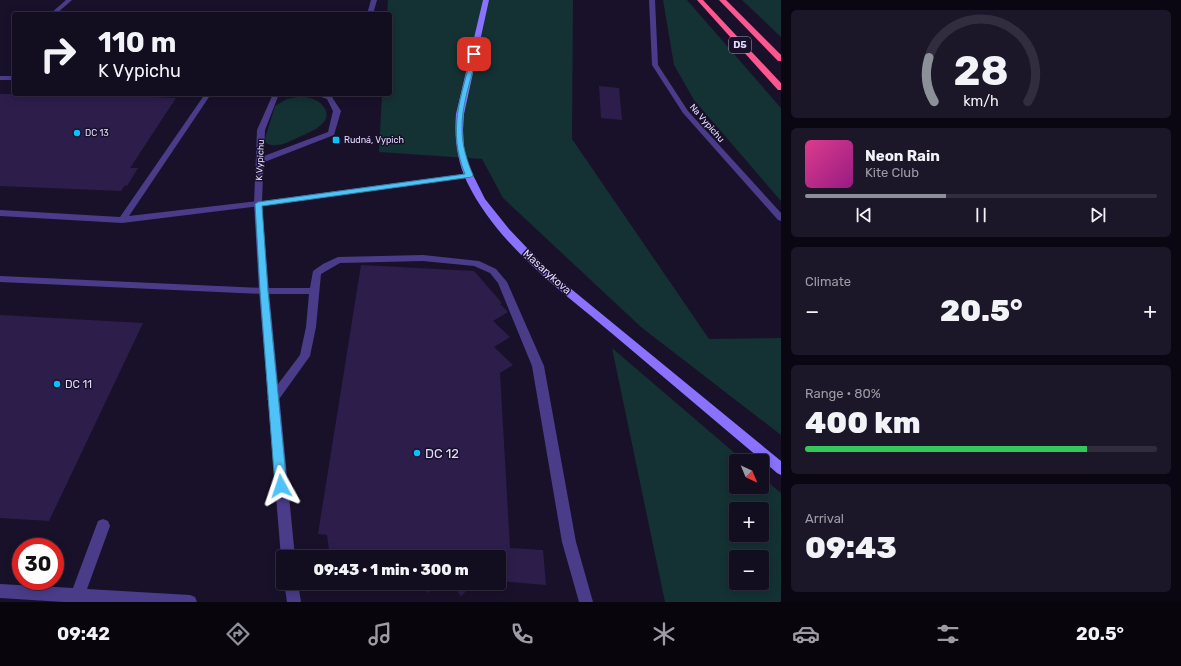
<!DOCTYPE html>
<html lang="en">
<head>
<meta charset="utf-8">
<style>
  :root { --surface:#130d20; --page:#1c1629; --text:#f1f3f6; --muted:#9d9ca5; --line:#322d3e; --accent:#8c9099 }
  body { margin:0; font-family:Rubik,sans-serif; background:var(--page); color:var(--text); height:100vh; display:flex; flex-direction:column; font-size:15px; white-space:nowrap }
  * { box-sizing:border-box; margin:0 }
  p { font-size:13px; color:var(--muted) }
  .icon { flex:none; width:22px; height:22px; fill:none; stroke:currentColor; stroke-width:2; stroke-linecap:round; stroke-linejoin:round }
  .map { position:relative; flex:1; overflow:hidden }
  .details { display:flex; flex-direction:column; gap:10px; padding:10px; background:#0a0712; width:400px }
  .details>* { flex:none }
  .banner { position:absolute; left:12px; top:12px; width:380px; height:84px; border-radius:4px; box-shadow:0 2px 10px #0003,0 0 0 1px var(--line); background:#130d20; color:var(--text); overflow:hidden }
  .needle { width:26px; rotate:136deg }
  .buttons { position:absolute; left:729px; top:454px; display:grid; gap:8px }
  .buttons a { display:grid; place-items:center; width:40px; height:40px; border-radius:4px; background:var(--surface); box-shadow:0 2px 10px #0003,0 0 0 1px var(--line); font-size:20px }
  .speed { position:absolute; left:12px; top:538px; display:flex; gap:8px; font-size:20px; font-weight:700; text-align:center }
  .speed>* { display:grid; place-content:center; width:52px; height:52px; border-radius:50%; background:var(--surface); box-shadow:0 2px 10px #0003,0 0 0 1px var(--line); line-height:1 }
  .speed .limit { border:6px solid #d22; background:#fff; color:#111 }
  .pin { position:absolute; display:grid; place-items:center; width:34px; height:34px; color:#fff; margin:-17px; border-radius:8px; box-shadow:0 2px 6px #0006 }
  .me { position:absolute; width:44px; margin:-22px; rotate:355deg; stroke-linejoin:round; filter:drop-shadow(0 0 3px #0008) }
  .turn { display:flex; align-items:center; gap:14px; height:84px; padding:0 20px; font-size:18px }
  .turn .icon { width:52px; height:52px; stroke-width:2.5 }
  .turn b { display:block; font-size:28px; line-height:34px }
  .big { font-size:30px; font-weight:800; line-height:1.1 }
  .details .tile { flex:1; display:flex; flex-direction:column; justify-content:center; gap:6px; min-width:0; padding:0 14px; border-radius:6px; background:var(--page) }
  .details .dial { align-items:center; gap:0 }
  .dial svg { height:104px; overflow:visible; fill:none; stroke:var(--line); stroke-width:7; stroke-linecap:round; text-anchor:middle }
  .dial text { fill:var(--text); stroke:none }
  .song { display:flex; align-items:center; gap:12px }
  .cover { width:48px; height:48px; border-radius:6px; background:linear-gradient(135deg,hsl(330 70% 55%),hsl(310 70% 35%)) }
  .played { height:4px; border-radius:2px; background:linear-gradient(90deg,var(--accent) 40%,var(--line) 40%) }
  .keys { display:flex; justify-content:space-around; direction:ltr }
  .heat { display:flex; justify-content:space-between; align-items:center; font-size:22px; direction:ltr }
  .charge { height:6px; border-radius:3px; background:linear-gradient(90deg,#34c759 80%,var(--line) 0) }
  .trip { position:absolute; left:276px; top:550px; width:230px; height:40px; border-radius:4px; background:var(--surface); box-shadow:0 2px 10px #0003,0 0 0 1px var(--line); font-weight:800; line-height:40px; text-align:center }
  .dock { display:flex; height:64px; justify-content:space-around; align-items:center; background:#08050d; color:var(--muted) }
  .dock .icon { width:28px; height:28px }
  .dock .current { color:var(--accent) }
  .dock b { font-size:18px; color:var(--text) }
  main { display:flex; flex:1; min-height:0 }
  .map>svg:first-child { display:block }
</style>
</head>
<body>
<main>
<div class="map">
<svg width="781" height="602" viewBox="0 0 781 602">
  <rect width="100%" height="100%" fill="#19112a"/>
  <path fill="#143134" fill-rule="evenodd" d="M 388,0 L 573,0 L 572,139 L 709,339 L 781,338 L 781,435 L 641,327 L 503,198 L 482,159 L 379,152 L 382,94 L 390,94 L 390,14 L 387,14 Z
    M 663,0 L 687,0 L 781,108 L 781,201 L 694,100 L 674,65 Z
    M 742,0 L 781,0 L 781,37 Z
    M 298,97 C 308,97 317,98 323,106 C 336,122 311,132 299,137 C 292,140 284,145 276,145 C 272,146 268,144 264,142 L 275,106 L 287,99 Z
    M 612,348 L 744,461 L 736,461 L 736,487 L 762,487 L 762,477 L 781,493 L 781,602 L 665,602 ZM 736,509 L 762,509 L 762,535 L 736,535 ZM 736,557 L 762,557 L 762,583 L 736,583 Z"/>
  <path fill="#2d1d4b" d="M 599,86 L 619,88 L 622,120 L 601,118 Z
    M 0,94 L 79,94 L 176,98 L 130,168 L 138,168 L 127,186 L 125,185 L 121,191 L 0,186 Z
    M 361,265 L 474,271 L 502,303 L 500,304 L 508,312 L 493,321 L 510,337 L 494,347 L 513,365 L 500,373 L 510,548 L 543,550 L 546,585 L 499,581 L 499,557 L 330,557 L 327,535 L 318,534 Z
    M 0,315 L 143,323 L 49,521 L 0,518 Z
    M 419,583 L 438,583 L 428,593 Z
    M 450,583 L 475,583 L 461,596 Z"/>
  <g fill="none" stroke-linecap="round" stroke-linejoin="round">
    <path fill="#4a3c89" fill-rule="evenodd" d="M 66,0 L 72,0 L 56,14 L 50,14 Z
      M 371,0 L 377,0 L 373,14 L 367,14 Z
      M 0,76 L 14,76 L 14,80 L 0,80 Z
      M 205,94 L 211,94 L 129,216 L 258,201 L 261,202 L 262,204 L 261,206 L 122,223 L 0,216 L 0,210 L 120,217 Z
      M 313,94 L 323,94 L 332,97 L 341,111 L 334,135 L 262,163 L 256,163 L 256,159 L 328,132 L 333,111 L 327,99 Z
      M 423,255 L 479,261 L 496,269 L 507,282 L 544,366 L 576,542 L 593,602 L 579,602 L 562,542 L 532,366 L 498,283 L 490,273 L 474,266 L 423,261 L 340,263 L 321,274 L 316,327 L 310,356 L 277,402 L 273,404 L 269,402 L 267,399 L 269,396 L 300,355 L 306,327 L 309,294 L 264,294 L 0,282 L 0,276 L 264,288 L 310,288 L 313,271 L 323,264 L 338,257 Z
      M 103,519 L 108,521 L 110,526 L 87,589 L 190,595 L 195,597 L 197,602 L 64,602 L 0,598 L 0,584 L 73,588 L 98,521 Z"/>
    <path fill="#4a3c89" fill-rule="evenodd" d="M 649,0 L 655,0 L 658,65 L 688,111 L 781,213 L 781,221 L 778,220 L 683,113 L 652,65 Z
      M 273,94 L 279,94 L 265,130 L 262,201 L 469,173 L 473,175 L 469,177 L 262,206 L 269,291 L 295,557 L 283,557 L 283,562 L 281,557 L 259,291 L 254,204 L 257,130 Z
      M 284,583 L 298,583 L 301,602 L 287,602 Z"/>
    <path fill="#8a72fe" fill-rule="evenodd" d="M 483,0 L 489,0 L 464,114 L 463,130 L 464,147 L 468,165 L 485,199 L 509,229 L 548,270 L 781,461 L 781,475 L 777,473 C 723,427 669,382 615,336 C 562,291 498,246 467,182 C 457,160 454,138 456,114 Z"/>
    <path fill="#fe568e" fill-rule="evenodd" d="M 697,0 L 703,0 L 781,83 L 781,90 L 778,90 Z
      M 719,0 L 726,0 L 781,55 L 781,61 L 778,61 Z"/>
  </g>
  <path fill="#4fc3f7" stroke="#337fa1" d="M 474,52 L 477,54 C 472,77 461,106 462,130 C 462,145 467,161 473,175 L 472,177 L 262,206 L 268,291 L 287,486 L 285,490 L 281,492 L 277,490 L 275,486 L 260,291 L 255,204 L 258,202 L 465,174 C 447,130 461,97 472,54 Z"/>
  <g fill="#08c1fd" stroke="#19112a" stroke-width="1.5">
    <circle cx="77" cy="133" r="4"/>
    <rect x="332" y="136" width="8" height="8" rx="2"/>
    <circle cx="57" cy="384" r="4"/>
    <circle cx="417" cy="453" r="4"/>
  </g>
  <g text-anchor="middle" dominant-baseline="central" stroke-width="3" stroke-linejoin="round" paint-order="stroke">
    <g font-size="9" fill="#e4daff" stroke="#19112a">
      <text transform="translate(707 123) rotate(49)">Na Vypichu</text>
      <text transform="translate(260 160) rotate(-87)">K Vypichu</text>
    </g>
    <g font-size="9" fill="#e4daff" stroke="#19112a" text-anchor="start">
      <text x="85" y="133">DC 13</text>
      <text x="344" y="140">Rudná, Vypich</text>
    </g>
    <rect fill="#19112a" stroke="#a79ebf" stroke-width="1" x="729" y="37" width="22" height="16" rx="3"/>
    <g font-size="10" font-weight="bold" fill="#e4daff">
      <text x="740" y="45">D5</text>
    </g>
    <g font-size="11" fill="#e4daff" stroke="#19112a">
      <text transform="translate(547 272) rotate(42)">Masarykova</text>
    </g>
    <g font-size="11" fill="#e4daff" stroke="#19112a" text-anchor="start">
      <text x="65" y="384">DC 11</text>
    </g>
    <g font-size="13" fill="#e4daff" stroke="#19112a" text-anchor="start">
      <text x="425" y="453">DC 12</text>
    </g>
  </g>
</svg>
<div class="buttons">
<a><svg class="needle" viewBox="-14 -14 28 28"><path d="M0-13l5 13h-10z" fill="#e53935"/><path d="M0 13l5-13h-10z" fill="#9d9ca5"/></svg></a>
<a>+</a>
<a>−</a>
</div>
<div class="speed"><div class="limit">30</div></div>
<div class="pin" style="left:474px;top:54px;background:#d93025"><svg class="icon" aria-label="arrive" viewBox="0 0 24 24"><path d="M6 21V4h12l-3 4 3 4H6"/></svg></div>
<svg class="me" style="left:281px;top:486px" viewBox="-20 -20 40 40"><path d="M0-17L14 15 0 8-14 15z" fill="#4fc3f7" stroke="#fff" stroke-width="4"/></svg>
<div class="trip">09:43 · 1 min · 300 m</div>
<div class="banner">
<div class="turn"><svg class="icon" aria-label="right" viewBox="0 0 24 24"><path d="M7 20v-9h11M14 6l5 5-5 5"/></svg><div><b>110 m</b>K Vypichu</div></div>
</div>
</div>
<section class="details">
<div class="tile dial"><svg viewBox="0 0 100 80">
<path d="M14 69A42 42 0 1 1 86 69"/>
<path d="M14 69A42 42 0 0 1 10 35" stroke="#8c9099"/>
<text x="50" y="56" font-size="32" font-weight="700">28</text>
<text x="50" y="72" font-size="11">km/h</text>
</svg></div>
<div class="tile">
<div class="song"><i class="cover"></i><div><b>Neon Rain</b><p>Kite Club</p></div></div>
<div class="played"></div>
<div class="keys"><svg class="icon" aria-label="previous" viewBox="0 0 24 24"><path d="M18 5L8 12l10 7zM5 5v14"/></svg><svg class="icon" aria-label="pause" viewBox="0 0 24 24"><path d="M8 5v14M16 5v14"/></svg><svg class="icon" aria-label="next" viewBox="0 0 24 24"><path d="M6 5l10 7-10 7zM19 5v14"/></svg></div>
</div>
<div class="tile"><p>Climate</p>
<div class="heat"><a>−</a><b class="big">20.5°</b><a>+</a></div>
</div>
<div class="tile"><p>Range · 80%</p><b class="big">400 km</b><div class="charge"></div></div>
<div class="tile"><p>Arrival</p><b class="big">09:43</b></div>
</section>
</main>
<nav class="dock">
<b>09:42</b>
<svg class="icon current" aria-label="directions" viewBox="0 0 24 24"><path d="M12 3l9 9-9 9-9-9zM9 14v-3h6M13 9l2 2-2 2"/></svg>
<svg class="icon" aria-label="music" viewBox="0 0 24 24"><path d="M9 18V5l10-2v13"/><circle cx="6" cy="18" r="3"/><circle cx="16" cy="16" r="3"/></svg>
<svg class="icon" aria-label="phone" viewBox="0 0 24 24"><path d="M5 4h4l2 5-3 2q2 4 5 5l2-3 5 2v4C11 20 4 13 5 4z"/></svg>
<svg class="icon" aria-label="climate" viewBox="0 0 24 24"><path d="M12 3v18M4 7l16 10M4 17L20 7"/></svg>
<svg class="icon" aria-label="car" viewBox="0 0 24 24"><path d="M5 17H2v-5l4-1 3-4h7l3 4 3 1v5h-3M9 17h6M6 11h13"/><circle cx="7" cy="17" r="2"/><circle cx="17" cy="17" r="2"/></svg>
<svg class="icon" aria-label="filters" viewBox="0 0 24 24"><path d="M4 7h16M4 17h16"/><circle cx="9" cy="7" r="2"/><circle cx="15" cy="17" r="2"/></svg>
<b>20.5°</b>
</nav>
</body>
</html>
